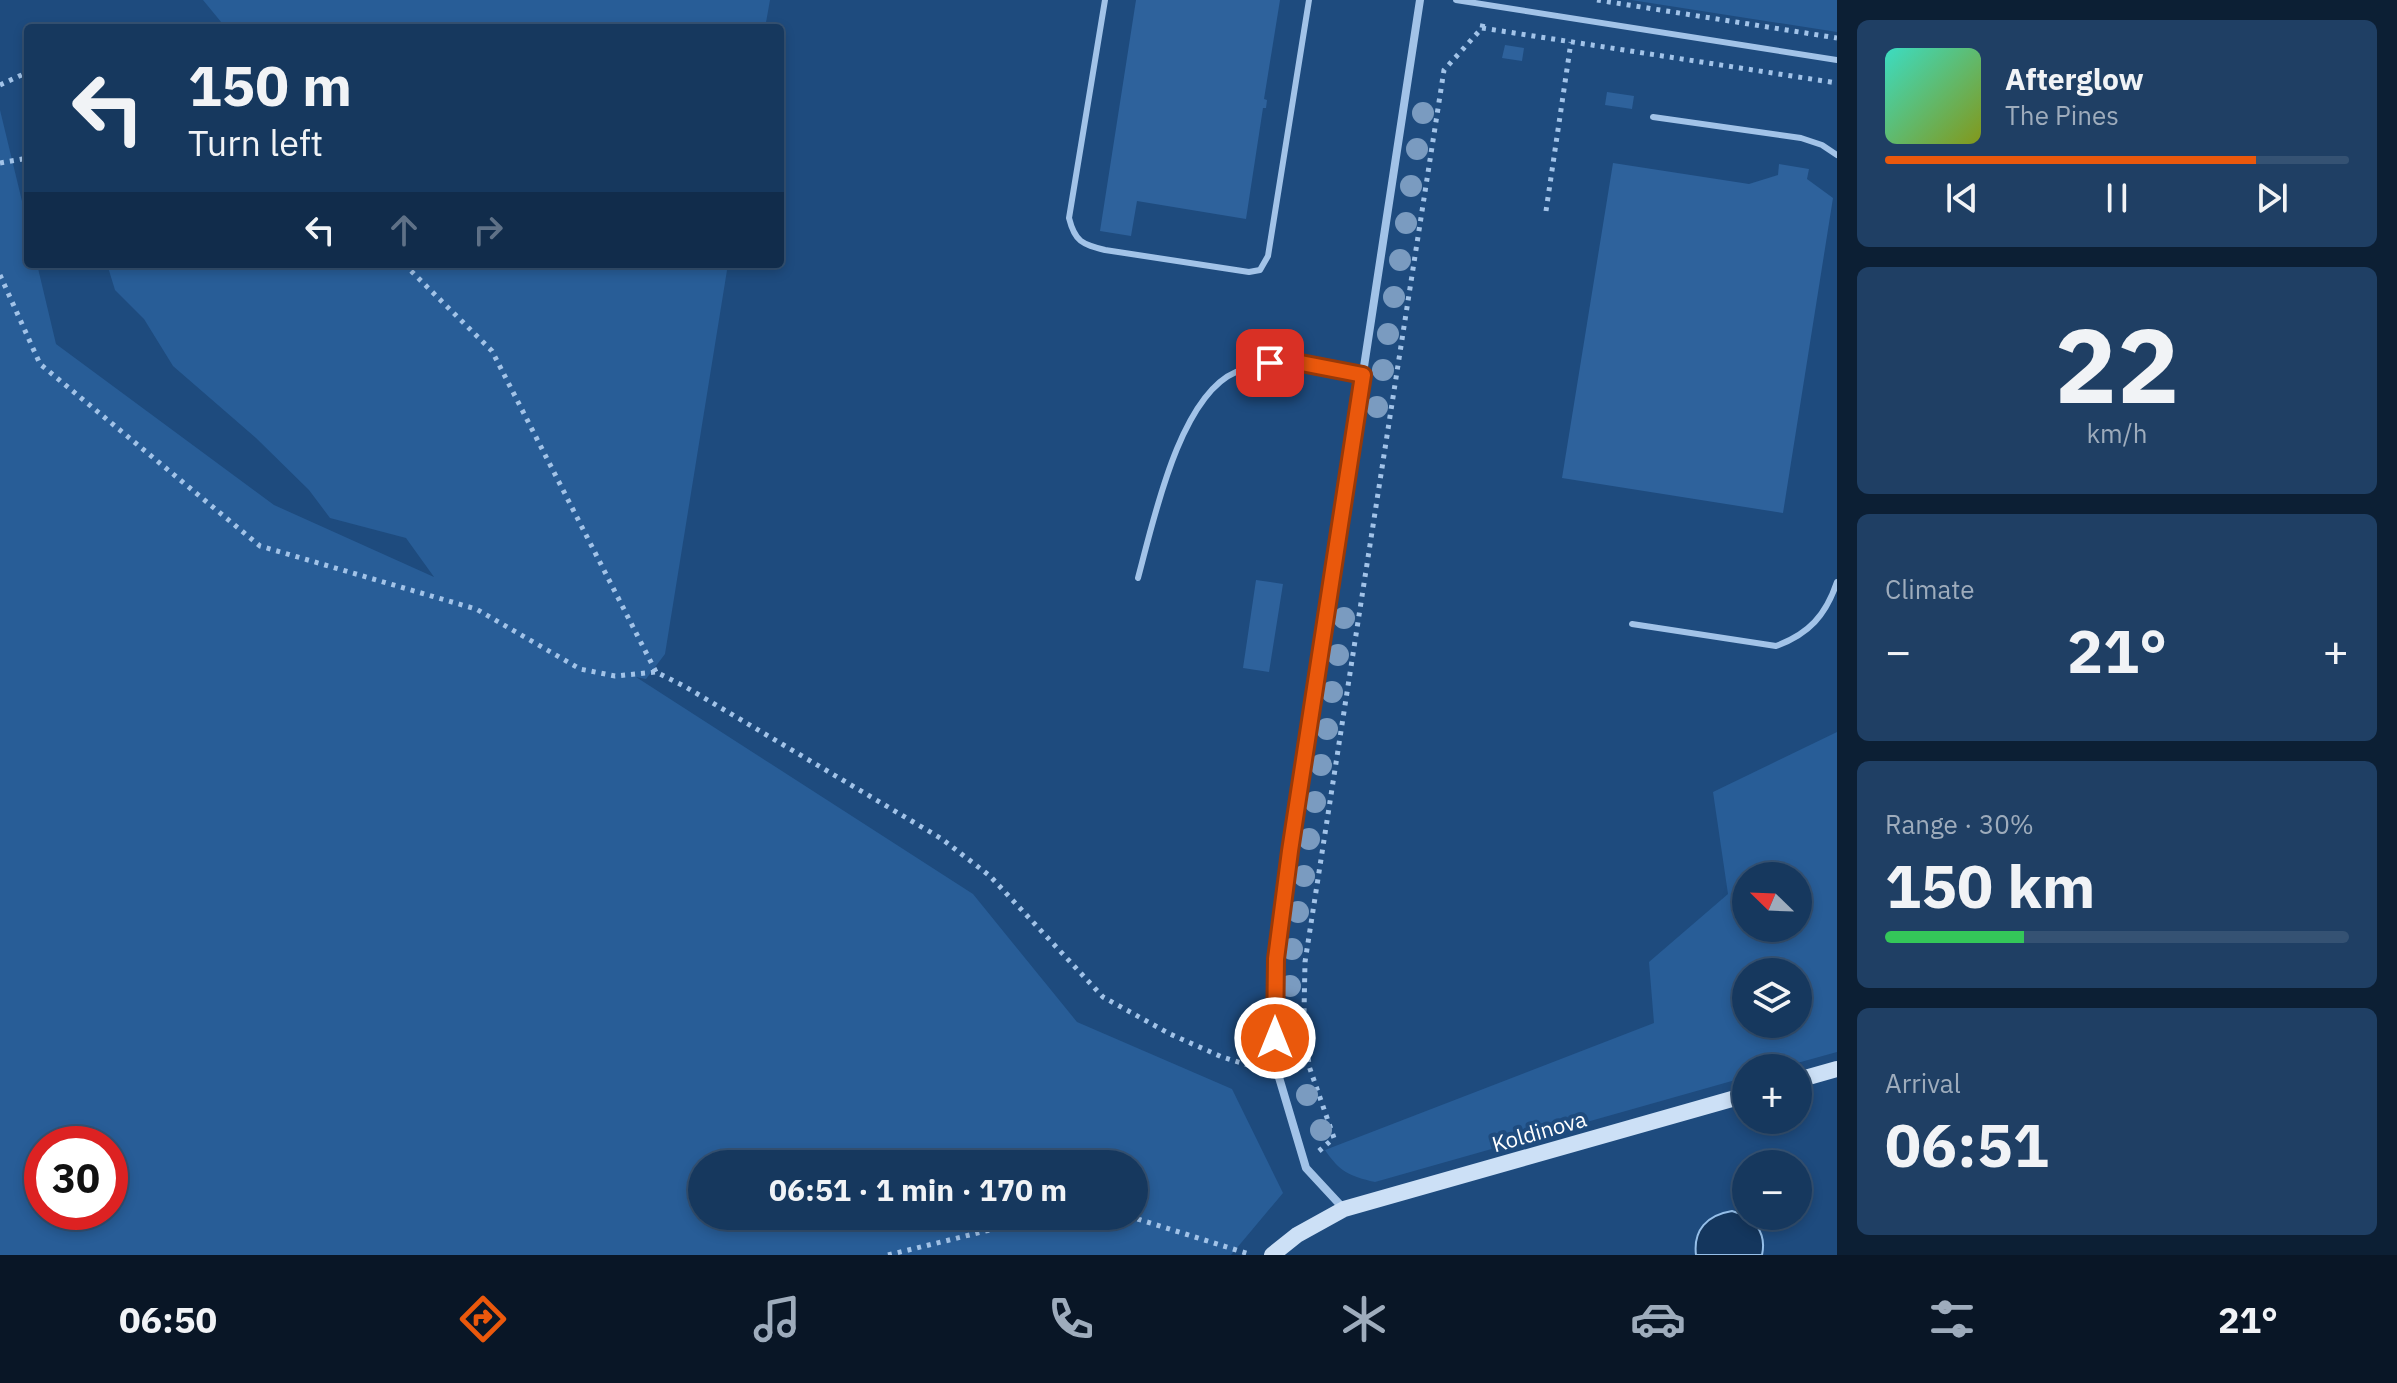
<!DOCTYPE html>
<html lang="en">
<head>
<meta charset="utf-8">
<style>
  :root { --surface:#16385e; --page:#1f3f64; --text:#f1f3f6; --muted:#9eacbc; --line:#355273; --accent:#ea580c }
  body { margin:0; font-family:"IBM Plex Sans",sans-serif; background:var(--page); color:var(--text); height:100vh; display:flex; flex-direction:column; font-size:30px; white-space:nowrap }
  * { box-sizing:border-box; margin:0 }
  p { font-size:26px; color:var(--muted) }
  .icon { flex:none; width:44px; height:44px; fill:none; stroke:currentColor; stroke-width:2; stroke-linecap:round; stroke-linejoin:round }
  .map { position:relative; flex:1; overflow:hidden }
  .sheet { display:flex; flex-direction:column; gap:20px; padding:20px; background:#0c1f34; width:560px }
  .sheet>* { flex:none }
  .guide { position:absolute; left:24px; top:24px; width:760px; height:244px; border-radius:8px; box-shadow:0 4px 12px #0003,0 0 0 2px var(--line); background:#16385e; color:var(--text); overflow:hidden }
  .needle { width:52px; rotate:293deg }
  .controls { position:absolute; left:1732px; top:862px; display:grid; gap:16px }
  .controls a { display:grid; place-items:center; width:80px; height:80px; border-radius:50%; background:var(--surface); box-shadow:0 4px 12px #0003,0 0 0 2px var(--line); font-size:40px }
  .speed { position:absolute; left:24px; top:1126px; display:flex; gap:16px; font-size:40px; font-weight:700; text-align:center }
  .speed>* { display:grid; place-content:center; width:104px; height:104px; border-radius:50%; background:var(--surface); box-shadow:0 4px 12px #0003,0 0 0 2px var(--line); line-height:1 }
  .speed .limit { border:12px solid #d22; background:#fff; color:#111 }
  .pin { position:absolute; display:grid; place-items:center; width:68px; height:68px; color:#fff; margin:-34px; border-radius:16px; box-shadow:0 4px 12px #0006 }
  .me { position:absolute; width:88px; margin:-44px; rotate:0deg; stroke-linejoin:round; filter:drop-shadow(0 0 6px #0008) }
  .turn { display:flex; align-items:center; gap:28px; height:168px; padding:0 32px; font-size:36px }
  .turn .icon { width:104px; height:104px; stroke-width:2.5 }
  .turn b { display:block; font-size:56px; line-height:68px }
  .lanes { display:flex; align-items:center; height:76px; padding:0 32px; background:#0003; justify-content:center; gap:40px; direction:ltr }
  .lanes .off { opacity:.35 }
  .big { font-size:60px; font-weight:700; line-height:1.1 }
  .sheet .tile { flex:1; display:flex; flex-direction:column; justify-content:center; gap:12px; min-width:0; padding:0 28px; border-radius:12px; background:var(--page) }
  .sheet .dial { align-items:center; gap:0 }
  .dial b { font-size:104px; line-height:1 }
  .song { display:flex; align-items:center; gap:24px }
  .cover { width:96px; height:96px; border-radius:12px; background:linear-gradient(135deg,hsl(170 70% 55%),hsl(70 70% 35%)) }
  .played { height:8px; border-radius:4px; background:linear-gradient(90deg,var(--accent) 80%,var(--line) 80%) }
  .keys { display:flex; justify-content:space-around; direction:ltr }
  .heat { display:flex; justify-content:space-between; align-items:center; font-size:44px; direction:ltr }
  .charge { height:12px; border-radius:6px; background:linear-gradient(90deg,#34c759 30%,var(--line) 0) }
  .trip { position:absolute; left:688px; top:1150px; width:460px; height:80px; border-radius:40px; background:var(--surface); box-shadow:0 4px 12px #0003,0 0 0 2px var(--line); font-weight:700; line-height:80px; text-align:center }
  .dock { display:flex; height:128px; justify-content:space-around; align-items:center; background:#091626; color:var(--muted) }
  .dock .icon { width:56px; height:56px }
  .dock .selected { color:var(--accent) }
  .dock b { font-size:36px; color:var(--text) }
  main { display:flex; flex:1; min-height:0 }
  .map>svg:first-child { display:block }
</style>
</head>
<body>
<main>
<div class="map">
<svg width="1837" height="1255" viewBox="0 0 1837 1255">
  <rect width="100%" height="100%" fill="#1e4b7e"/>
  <path fill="#285d97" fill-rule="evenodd" d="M 203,0 L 770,0 L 765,28 L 226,28 Z
    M 1631,0 L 1837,0 L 1837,32 Z
    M 0,110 L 28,226 L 28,264 L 37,264 L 56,344 L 274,505 L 434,577 L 406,538 L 330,518 L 309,490 L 256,438 L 173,366 L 144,319 L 115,290 L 107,264 L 389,264 L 393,266 L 397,264 L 728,264 L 665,654 L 646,679 L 636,677 L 973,894 L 1077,1022 L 1232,1089 L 1283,1193 L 1231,1255 L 0,1255 ZM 110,1144 L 110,1212 L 42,1212 L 42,1144 ZM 1134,1164 L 1134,1216 L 702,1216 L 702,1164 Z
    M 1837,732 L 1837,1052 L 1779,1068 L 1746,1068 L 1746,1077 L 1375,1182 C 1349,1176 1340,1172 1325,1150 L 1654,1023 L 1649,962 L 1728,894 L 1713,792 ZM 1798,876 L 1798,928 L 1746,928 L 1746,876 ZM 1798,972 L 1798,1024 L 1746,1024 L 1746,972 Z"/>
  <path fill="#14365d" stroke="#95bfe9" stroke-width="2" d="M 1732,1211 C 1754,1217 1767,1232 1762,1255 L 1696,1255 C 1693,1230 1707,1215 1732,1211 Z"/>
  <path fill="#2e629c" d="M 1136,0 L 1280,0 L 1264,99 L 1267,100 L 1266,108 L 1263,108 L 1246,219 L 1137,201 L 1131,236 L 1100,231 Z
    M 1505,45 L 1524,48 L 1522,61 L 1502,58 Z
    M 1607,92 L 1634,96 L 1632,109 L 1605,105 Z
    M 1613,163 L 1749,184 L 1778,175 L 1779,164 L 1809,169 L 1807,179 L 1833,198 L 1783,513 L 1562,478 Z
    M 1256,580 L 1283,584 L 1269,672 L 1243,668 Z"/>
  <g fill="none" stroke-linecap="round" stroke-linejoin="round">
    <path stroke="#a2c3e8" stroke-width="5" stroke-dasharray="4 6" stroke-linecap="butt" d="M 1597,0 L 1837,38
      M 1482,28 L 1837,83
      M 0,85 L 28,72
      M 0,163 L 28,158
      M 1546,211 L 1571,42
      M 404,264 L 492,351 L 656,672
      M 0,275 L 40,364 L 260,546 L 476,609 L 580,669 L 615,676 L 656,672 L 684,686 L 942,839 L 990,876 L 1103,997 L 1170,1034 L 1222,1057 L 1248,1065 L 1260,1065
      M 1319,1151 L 1334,1138 L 1309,1066 L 1304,1013 L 1305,962 L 1444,70 L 1482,28 L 1483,23
      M 1128,1216 L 1252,1255
      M 888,1255 L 1047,1216"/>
    <path stroke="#a2c3e8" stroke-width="6" d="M 1105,0 L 1069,218 C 1075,242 1082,244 1105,250 L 1249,272 L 1260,270 L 1268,256 L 1309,0
      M 1456,0 L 1837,60
      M 1653,117 L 1801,138 L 1822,145 L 1837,155
      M 1138,578 C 1153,523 1179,396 1236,372 C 1246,368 1261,364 1272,363 C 1302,360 1333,369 1363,375
      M 1632,624 L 1776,646 C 1809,634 1826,615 1837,582"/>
    <path stroke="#a2c3e8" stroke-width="8" d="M 1344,1209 L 1306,1168 L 1275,1064 L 1276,959 L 1290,851 L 1420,0"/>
    <path stroke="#cce0f6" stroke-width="16" d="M 1798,1080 L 1837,1069
      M 1272,1255 L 1297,1235 L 1344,1209 L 1746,1095"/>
  </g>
  <g fill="#7a9bc0">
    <circle cx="1423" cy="113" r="11"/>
    <circle cx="1417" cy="149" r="11"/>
    <circle cx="1411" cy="186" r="11"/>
    <circle cx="1406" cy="223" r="11"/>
    <circle cx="1400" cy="260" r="11"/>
    <circle cx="1394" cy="297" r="11"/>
    <circle cx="1388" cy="334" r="11"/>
    <circle cx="1383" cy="370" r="11"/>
    <circle cx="1377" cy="407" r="11"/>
    <circle cx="1344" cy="618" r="11"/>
    <circle cx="1338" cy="655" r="11"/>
    <circle cx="1332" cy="692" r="11"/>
    <circle cx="1327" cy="729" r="11"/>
    <circle cx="1321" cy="765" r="11"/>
    <circle cx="1315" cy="802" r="11"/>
    <circle cx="1309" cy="839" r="11"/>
    <circle cx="1304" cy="876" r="11"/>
    <circle cx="1298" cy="912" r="11"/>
    <circle cx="1292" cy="949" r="11"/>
    <circle cx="1290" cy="986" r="11"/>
    <circle cx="1292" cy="1023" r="11"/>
    <circle cx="1297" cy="1059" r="11"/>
    <circle cx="1307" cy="1095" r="11"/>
    <circle cx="1321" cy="1130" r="11"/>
  </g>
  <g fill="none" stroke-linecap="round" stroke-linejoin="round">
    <defs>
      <path id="route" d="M 1270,363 L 1301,363 L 1363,375 L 1290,851 L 1276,959 L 1275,1038"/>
    </defs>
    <use href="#route" stroke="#983908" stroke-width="20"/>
    <use href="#route" stroke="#ea580c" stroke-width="14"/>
  </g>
  <g text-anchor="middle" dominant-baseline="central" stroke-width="8" stroke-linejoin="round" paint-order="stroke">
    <g font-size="22" fill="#fff" stroke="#1e4b7e">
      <text transform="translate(1539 1131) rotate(-16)">Koldinova</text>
    </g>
  </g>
</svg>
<div class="controls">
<a><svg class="needle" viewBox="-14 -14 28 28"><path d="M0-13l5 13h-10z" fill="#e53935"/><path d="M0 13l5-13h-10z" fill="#9eacbc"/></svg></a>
<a><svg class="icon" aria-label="layers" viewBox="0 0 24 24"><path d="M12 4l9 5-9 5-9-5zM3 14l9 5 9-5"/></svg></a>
<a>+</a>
<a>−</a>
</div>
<div class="speed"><div class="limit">30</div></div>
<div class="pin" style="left:1270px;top:363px;background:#d93025"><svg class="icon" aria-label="arrive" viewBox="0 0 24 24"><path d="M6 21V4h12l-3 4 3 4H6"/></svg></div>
<svg class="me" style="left:1275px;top:1038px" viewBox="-20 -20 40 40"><circle r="17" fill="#ea580c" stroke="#fff" stroke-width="3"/><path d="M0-11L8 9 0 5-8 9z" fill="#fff"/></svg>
<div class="trip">06:51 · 1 min · 170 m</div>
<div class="guide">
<div class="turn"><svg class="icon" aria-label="left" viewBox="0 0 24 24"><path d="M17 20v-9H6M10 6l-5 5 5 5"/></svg><div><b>150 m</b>Turn left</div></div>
<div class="lanes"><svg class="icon" aria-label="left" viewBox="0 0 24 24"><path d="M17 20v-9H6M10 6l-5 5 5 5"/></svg><svg class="icon off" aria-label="ahead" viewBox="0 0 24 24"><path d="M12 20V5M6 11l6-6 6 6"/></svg><svg class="icon off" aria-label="right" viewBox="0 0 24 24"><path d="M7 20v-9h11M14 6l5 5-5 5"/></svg></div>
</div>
</div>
<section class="sheet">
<div class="tile">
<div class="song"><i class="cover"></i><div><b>Afterglow</b><p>The Pines</p></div></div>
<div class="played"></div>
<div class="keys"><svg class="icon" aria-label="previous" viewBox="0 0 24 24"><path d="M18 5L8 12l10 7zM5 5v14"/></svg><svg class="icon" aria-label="pause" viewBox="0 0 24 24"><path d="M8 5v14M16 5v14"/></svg><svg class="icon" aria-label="next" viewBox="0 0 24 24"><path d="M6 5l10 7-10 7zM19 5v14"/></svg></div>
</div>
<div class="tile dial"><b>22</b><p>km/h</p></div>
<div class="tile"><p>Climate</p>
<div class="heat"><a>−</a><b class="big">21°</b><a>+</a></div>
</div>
<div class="tile"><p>Range · 30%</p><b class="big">150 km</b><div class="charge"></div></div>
<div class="tile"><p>Arrival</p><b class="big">06:51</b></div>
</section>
</main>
<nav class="dock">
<b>06:50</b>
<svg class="icon selected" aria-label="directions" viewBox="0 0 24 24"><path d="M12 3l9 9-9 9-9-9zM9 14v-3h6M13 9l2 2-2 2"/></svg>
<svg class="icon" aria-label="music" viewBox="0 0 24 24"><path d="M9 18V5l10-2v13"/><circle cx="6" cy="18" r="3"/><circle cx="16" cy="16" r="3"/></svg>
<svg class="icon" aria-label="phone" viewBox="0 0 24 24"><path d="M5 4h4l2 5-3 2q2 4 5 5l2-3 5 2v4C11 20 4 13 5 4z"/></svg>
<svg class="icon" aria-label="climate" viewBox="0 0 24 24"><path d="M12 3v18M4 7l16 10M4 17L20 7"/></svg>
<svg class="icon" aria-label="car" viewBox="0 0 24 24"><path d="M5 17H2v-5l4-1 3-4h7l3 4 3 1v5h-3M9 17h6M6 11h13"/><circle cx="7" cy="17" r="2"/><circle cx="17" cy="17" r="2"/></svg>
<svg class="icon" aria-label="filters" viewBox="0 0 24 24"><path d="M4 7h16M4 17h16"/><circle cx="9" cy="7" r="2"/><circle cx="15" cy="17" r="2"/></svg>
<b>21°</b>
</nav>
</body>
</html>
